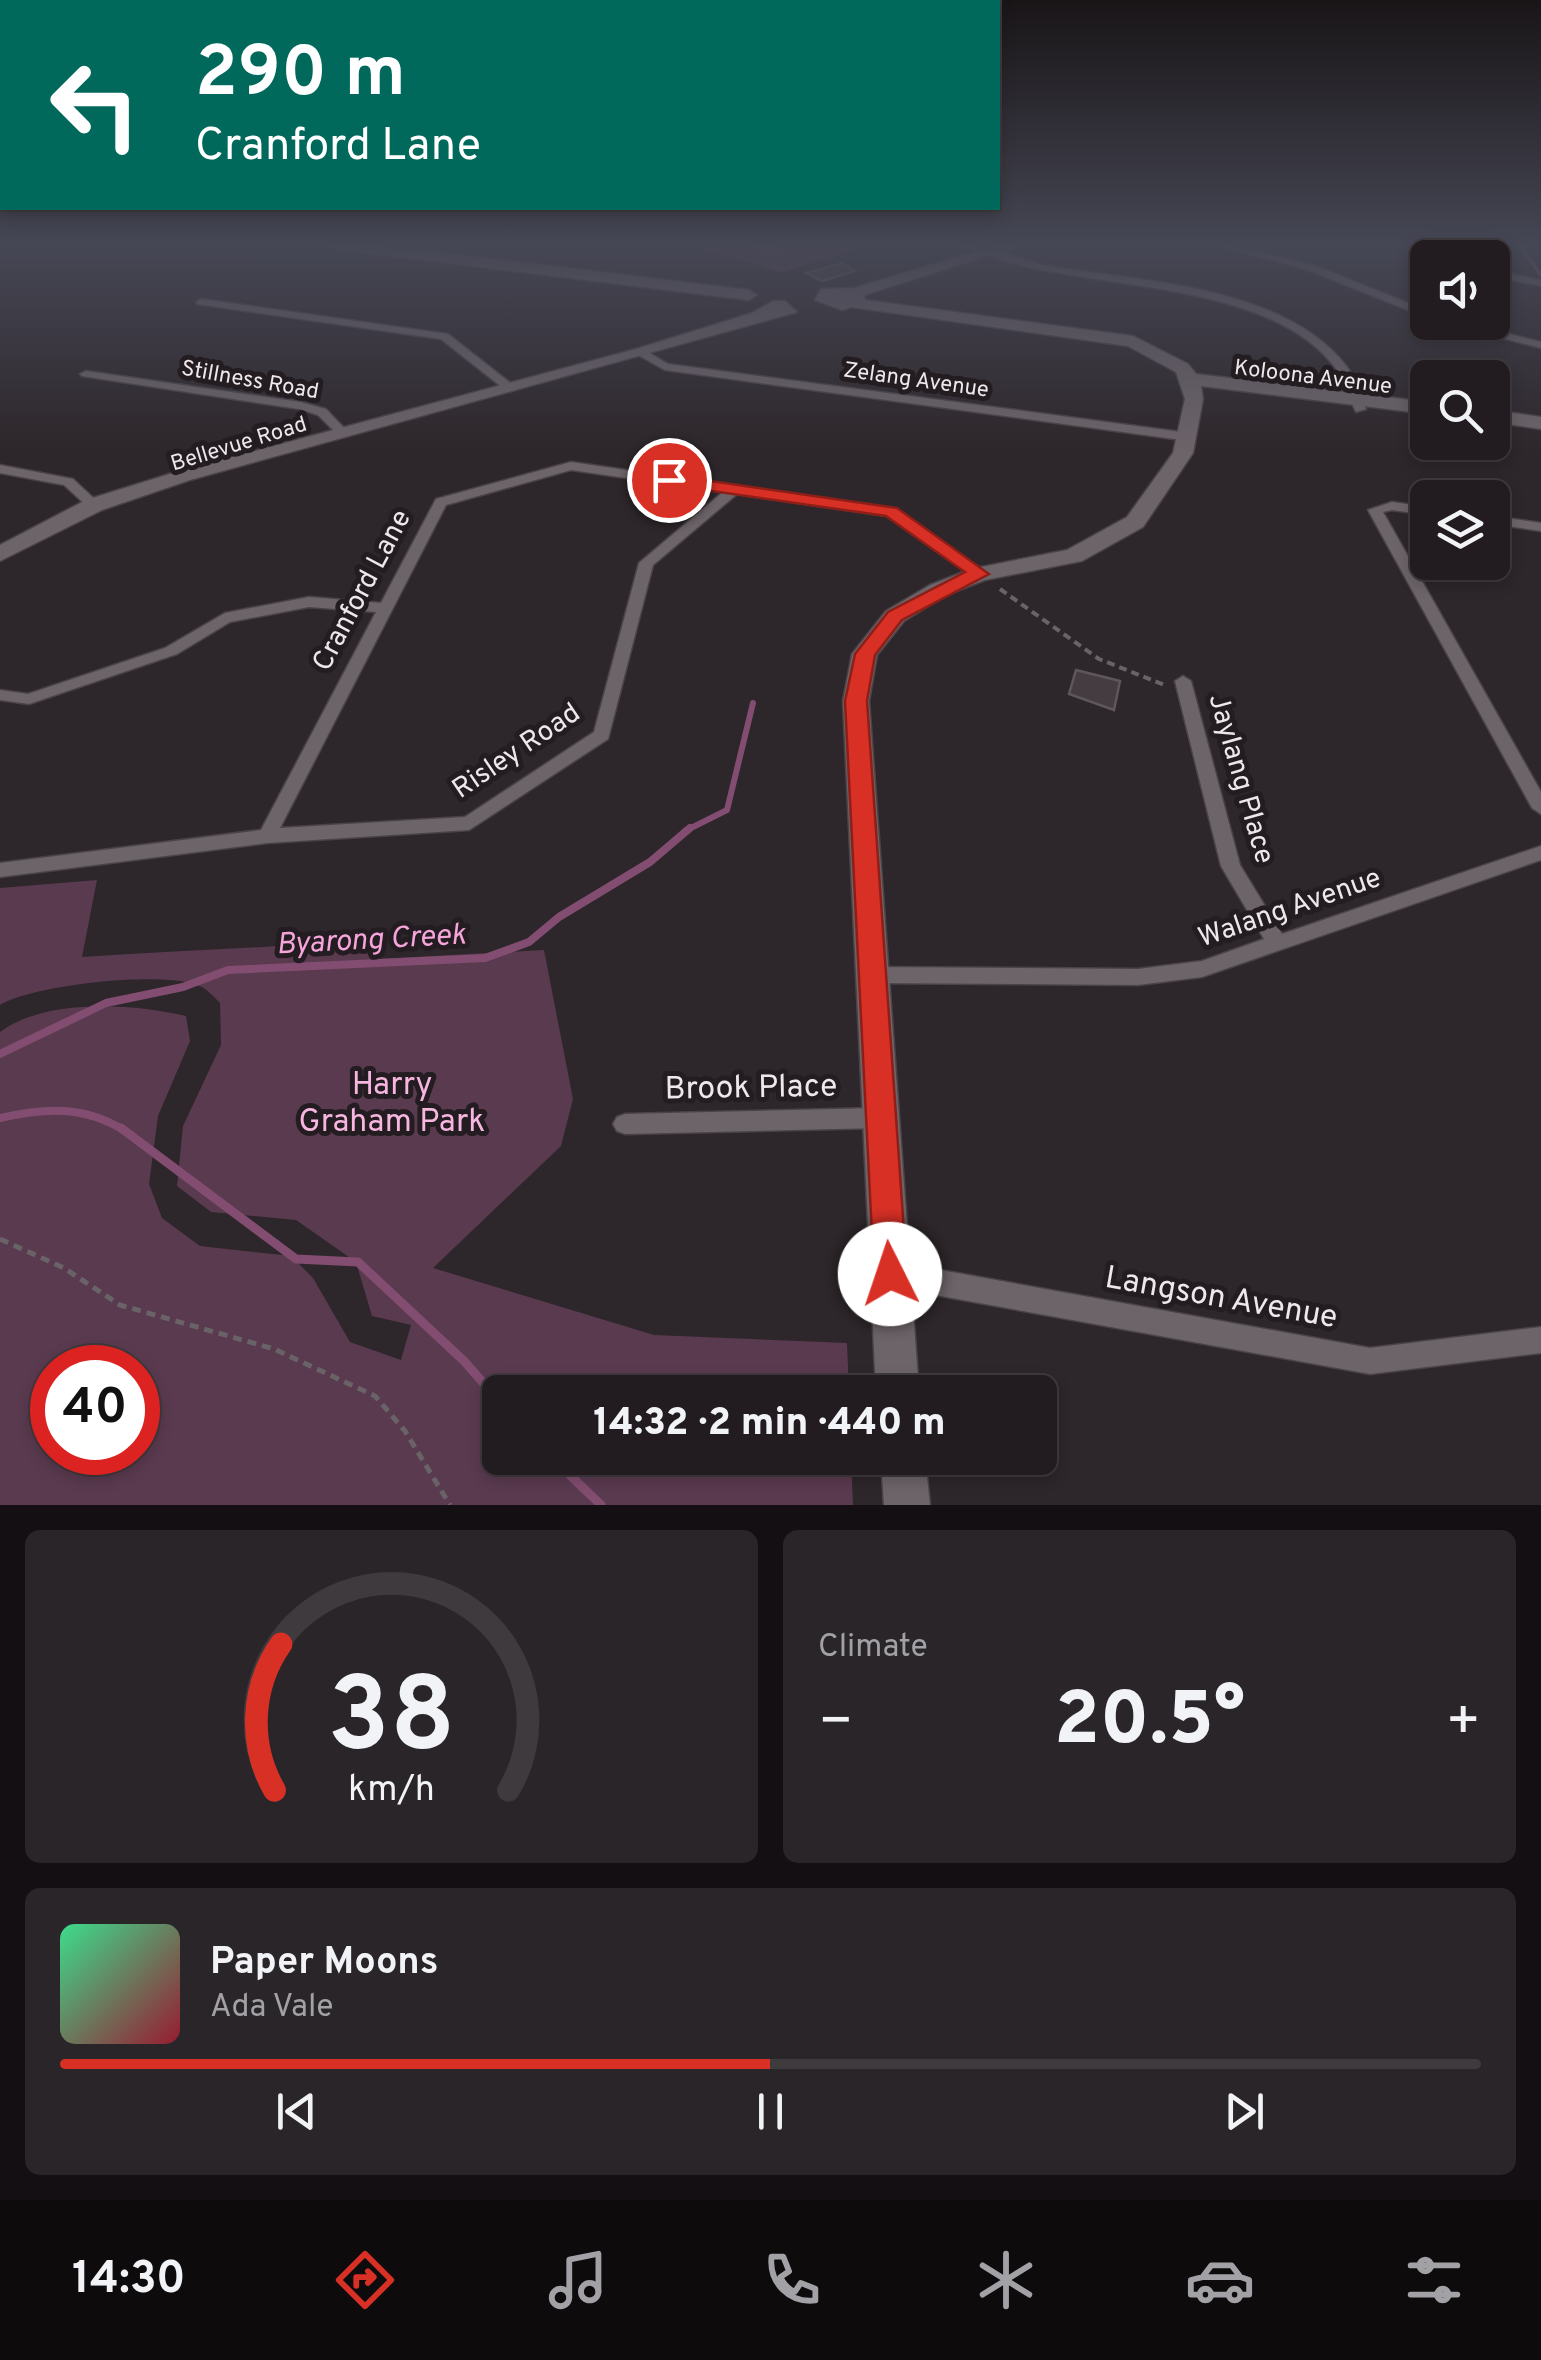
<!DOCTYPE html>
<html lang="en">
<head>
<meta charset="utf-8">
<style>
  :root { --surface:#221c20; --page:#2a2529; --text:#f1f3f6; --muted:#a2a1a5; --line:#3f3a3e; --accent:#d93025 }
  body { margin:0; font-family:Overpass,sans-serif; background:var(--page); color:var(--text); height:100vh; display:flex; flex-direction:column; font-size:38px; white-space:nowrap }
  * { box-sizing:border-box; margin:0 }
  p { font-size:32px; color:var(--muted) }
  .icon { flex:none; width:55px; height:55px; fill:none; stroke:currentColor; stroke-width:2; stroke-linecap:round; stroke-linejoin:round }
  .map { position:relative; height:1505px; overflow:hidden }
  .sheet { display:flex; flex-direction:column; gap:25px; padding:25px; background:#130f12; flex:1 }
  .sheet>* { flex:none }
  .hud { position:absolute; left:0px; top:0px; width:1000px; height:210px; box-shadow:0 5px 15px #0003,0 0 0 2px var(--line); background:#00695c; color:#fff; overflow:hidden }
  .fabs { position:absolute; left:1410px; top:240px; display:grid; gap:20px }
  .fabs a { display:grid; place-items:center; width:100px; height:100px; border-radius:15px; background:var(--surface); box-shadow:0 5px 15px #0003,0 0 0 2px var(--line); font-size:50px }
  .speed { position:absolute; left:30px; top:1345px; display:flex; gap:20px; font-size:50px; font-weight:700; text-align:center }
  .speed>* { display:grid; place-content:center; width:130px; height:130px; border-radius:50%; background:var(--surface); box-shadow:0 5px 15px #0003,0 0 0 2px var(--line); line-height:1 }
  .speed .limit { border:15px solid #d22; background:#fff; color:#111 }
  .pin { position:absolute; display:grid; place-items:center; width:85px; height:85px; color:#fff; margin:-42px; border:5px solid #fff; border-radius:50%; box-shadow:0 2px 10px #0007 }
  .me { position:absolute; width:110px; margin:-55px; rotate:356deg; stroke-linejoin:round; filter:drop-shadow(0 0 8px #0008) }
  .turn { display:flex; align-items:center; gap:35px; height:210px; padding:0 30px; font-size:45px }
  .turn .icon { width:130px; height:130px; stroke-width:2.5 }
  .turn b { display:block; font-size:70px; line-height:85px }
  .big { font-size:75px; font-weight:800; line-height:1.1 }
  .sheet .card { flex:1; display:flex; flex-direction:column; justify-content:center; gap:15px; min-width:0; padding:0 35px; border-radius:15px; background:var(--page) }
  .sheet .dial { align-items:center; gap:0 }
  .dial svg { height:260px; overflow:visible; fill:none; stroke:var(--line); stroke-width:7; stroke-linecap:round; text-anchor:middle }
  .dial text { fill:var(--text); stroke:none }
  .song { display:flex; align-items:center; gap:30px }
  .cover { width:120px; height:120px; border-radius:15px; background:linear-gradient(135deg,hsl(150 70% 55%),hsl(350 70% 35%)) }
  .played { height:10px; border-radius:5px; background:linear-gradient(90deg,var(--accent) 50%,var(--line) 50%) }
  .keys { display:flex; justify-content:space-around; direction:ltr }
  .heat { display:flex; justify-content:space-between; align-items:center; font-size:55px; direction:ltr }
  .sheet .tiles { flex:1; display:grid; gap:25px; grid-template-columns:1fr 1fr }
  .card:last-child { grid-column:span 2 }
  .trip { position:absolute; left:482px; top:1375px; width:575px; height:100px; border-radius:15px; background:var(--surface); box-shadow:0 5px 15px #0003,0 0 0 2px var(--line); font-weight:800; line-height:100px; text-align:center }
  .menu { display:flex; height:160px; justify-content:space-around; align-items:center; background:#0e0b0d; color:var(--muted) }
  .menu .icon { width:70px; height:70px }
  .menu .on { color:var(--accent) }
  .menu b { font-size:45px; color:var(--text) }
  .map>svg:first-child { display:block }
</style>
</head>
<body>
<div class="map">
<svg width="1541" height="1505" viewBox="0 0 1541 1505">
  <rect width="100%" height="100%" fill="#2d262a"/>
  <path fill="#5a3a4f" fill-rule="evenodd" d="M 684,244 L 855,244 L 857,245 L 849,252 L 782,272 Z
    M 97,880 L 82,957 C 184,950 285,948 386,937 L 378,959 L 544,950 L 573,1099 L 561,1146 L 433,1268 L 654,1335 L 847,1343 L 849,1392 L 500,1392 L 500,1458 L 851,1458 L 853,1505 L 0,1505 L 0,1032 C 45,998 132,1003 186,1016 L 190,1041 L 158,1116 L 149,1184 L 162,1218 L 200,1246 L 291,1256 L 313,1278 L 350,1342 L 401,1360 L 411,1325 L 372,1316 L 356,1262 L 296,1220 L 211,1212 L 177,1186 L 183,1126 L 221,1045 L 220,1003 C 215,998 209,991 202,987 C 169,969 31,985 0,1005 L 0,888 ZM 52,1368 L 138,1368 L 138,1452 L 52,1452 Z"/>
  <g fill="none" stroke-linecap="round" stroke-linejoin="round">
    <path stroke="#824d70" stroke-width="4" d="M 753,244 L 777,252
      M 1519,244 L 1541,275"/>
    <path stroke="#824d70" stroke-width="6" d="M 685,831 L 727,810 L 753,703"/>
    <path stroke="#824d70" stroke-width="8" d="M 0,1054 L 106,1003 L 183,987 L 228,970 L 485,958 L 529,942 L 559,917 L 650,862 L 690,828
      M 0,1118 C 45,1108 84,1105 125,1131"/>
    <path stroke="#824d70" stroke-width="9" d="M 121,1128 L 296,1259 L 358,1262 L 464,1361 L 500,1402
      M 552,1458 L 601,1505"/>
  </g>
  <path fill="#453c41" stroke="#5f565b" stroke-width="2.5" d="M 842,263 L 855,271 L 822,281 L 806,273 Z
    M 1076,670 L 1120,681 L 1114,710 L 1069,694 Z"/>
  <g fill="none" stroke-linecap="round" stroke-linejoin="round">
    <defs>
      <path id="street" d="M 959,244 C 989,243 1019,261 1048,266 C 1140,281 1286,286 1347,367 C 1356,378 1360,396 1366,409 L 1356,412 C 1349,399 1346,382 1337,370 C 1272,280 1099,291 1002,260 C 988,256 972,251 959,244 Z
        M 1211,244 L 1227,244 L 1316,266 L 1428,311 L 1428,318 L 1308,270 Z
        M 1427,244 L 1438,244 L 1457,258 L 1445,258 Z
        M 1492,270 L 1541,280 L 1541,286 L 1492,276 Z
        M 201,299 L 448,334 L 518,389 L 508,392 L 441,339 L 197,304 L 196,302 Z
        M 1440,322 L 1461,322 L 1541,342 L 1541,348 Z
        M 638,351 L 646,351 L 668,364 L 1189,433 L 1195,437 L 1189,441 L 665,370 L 638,355 Z
        M 86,371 L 300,402 L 326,409 L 347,431 L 337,434 L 318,415 L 299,409 L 82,376 L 80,374 Z
        M 571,462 L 896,509 L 986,574 L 984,577 L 974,577 L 887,516 L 737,494 L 653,565 L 608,739 L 469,830 L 267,843 L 0,877 L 0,863 L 261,830 L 376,612 L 309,607 L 230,622 L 177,654 L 29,704 L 0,700 L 0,690 L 28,694 L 165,648 L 225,613 L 309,597 L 381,603 L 436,499 ZM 571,470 L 723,492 L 639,563 L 594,732 L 465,817 L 280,828 L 446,505 Z
        M 0,465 L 73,479 L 101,505 L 94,509 L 89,508 L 64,485 L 0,473 Z
        M 1392,502 L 1428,507 L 1428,515 L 1392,510 L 1383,512 L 1541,792 L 1541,814 L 1532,808 L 1368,510 Z
        M 1492,516 L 1541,523 L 1541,531 L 1492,524 Z
        M 1183,676 L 1191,681 L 1240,865 L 1282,934 L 1541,846 L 1541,860 L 1202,977 L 1138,985 L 869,983 L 862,981 L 859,975 L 862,969 L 869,967 L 1138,969 L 1202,961 L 1264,939 L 1221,866 L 1175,681 Z
        M 878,1108 L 886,1111 L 890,1118 L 886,1125 L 878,1128 L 625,1134 L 617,1131 L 613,1124 L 617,1117 L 625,1114 Z
        M 891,1261 L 1370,1348 L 1541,1327 L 1541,1353 L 1370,1374 L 891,1287 L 882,1283 L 878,1274 L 882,1265 Z"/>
      <path id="secondary" d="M 326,244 L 369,244 L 749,290 L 757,295 L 749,300 L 334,249 Z
        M 1002,244 L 1025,244 L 864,295 L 865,300 L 1133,336 L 1188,364 L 1196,374 L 1428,402 L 1428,414 L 1201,386 L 1203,399 L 1193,453 L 1143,527 L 1082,561 L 985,580 L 946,595 L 904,621 L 877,655 L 869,701 L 919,1392 L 876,1392 L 843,701 L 852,654 L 886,611 L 930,585 L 971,569 L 1067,550 L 1127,517 L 1173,453 L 1185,399 L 1176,372 L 1128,346 L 851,307 L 842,310 L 815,300 L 821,289 L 854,288 Z
        M 773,301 L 785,301 L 797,312 L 190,480 L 102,510 L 0,561 L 0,545 L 86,500 L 176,472 L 636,349 L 752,313 Z
        M 1492,410 L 1541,417 L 1541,429 L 1492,422 Z
        M 881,1458 L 925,1458 L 930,1505 L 884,1505 Z"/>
    </defs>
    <use href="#street" stroke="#494347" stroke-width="3"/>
    <use href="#secondary" stroke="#494347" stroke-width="3"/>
    <path stroke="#696266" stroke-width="4" stroke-dasharray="8 5" stroke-linecap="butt" d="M 1000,589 L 1099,659 L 1167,686"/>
    <path stroke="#696266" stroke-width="5" stroke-dasharray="9 6" stroke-linecap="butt" d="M 0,1239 L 64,1268 L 120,1305 L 274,1349 L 375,1396 L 405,1431 L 450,1505"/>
    <use href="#street" fill="#6d6469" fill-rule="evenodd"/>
    <use href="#secondary" fill="#6d6469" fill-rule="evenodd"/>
  </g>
  <linearGradient id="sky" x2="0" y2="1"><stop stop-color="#191517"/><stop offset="0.54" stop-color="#464755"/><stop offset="1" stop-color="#464755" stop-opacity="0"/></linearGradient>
  <rect width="1541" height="455" fill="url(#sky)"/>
  <path fill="#d93025" stroke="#8d1f18" stroke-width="2.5" d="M 669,475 L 897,508 L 989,574 L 902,620 L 875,655 L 867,701 L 907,1274 L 902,1286 L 890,1291 L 878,1286 L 874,1274 L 845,701 L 855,654 L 888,612 L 965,572 L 886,516 L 663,484 L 663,476 Z"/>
  <g text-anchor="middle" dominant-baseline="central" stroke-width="10" stroke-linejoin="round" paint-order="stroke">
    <g font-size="22" fill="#eee8eb" stroke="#231c21">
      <text transform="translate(1313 378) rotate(7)">Koloona Avenue</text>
      <text transform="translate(250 381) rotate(10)">Stillness Road</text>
      <text transform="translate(916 381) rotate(8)">Zelang Avenue</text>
      <text transform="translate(239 445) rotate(-17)">Bellevue Road</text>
    </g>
    <g font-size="28" fill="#eee8eb" stroke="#231c21">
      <text transform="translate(363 591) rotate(-62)">Cranford Lane</text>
      <text transform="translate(517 752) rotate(-34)">Risley Road</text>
      <text transform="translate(1240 779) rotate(74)">Jaylang Place</text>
      <text transform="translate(1290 909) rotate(-19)">Walang Avenue</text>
    </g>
    <g font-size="30" font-style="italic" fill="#f6a5da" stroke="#231c21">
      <text transform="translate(371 941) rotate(-3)">Byarong Creek</text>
    </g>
    <g font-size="32" fill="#f7b6df" stroke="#231c21">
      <text x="392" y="1086">Harry<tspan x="392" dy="37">Graham Park</tspan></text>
    </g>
    <g font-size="32" fill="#eee8eb" stroke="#231c21">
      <text transform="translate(751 1089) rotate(-1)">Brook Place</text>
      <text transform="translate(1221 1299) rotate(10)">Langson Avenue</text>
    </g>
  </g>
</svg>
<div class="fabs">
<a><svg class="icon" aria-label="sound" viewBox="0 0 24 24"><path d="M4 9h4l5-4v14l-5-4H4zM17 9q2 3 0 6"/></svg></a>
<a><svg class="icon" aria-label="search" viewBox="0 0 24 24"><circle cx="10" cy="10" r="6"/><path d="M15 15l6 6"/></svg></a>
<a><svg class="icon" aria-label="layers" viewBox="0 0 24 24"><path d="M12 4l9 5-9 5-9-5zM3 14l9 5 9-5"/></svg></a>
</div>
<div class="speed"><div class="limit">40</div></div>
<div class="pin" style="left:669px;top:480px;background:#d93025"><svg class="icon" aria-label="arrive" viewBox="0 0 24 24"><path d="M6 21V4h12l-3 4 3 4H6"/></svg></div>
<svg class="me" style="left:890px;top:1274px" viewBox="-20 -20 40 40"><circle r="19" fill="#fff"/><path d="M0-13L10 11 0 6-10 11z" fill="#d93025"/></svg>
<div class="trip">14:32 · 2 min · 440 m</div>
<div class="hud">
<div class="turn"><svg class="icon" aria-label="left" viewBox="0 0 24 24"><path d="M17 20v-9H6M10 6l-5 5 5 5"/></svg><div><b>290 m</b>Cranford Lane</div></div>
</div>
</div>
<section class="sheet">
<div class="tiles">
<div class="card dial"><svg viewBox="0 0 100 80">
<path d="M14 69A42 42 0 1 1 86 69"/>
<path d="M14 69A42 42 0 0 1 16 24" stroke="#d93025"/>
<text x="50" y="56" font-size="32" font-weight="700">38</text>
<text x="50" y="72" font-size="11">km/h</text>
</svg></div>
<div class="card"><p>Climate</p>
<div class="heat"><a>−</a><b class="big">20.5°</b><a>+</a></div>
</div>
<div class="card">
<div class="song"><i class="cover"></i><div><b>Paper Moons</b><p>Ada Vale</p></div></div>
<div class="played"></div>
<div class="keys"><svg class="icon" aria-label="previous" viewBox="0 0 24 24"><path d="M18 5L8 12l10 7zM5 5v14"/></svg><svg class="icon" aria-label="pause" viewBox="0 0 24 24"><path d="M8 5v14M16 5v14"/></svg><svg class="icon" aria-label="next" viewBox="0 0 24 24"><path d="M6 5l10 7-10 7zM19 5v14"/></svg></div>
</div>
</div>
</section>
<nav class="menu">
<b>14:30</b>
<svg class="icon on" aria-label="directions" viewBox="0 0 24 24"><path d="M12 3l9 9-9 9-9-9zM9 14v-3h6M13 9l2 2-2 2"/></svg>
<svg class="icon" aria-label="music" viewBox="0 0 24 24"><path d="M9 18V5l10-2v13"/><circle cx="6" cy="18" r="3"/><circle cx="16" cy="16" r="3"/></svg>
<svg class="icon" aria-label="phone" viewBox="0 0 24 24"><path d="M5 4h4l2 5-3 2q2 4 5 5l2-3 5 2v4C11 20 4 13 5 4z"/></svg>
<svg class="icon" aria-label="climate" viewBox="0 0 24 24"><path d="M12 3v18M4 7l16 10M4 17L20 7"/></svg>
<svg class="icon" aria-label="car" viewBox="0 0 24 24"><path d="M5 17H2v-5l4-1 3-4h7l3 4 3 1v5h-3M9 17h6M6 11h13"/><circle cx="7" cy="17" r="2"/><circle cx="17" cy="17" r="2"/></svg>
<svg class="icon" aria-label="filters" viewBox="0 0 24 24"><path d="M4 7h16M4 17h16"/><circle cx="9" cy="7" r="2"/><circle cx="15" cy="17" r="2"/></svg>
</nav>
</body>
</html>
